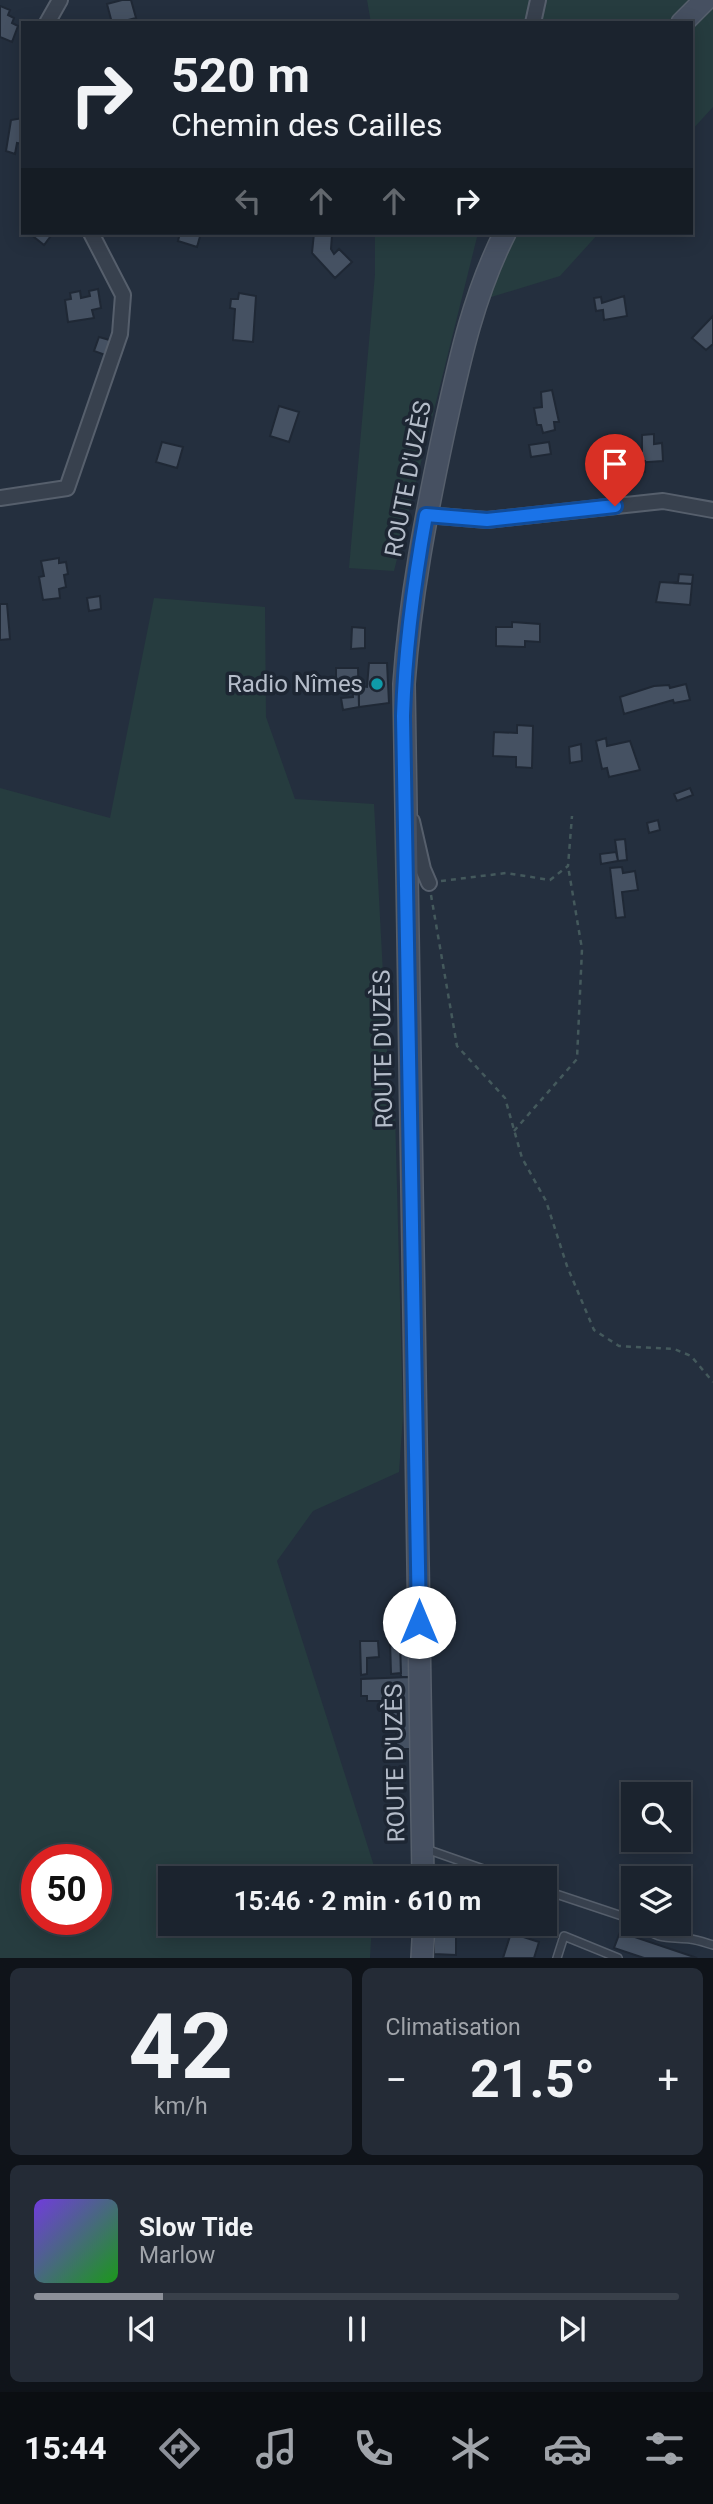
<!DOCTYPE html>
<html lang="fr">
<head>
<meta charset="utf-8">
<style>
  :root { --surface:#1b232e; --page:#242b36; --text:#f1f3f6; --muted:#a0a4aa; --line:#39404a; --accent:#8c9099 }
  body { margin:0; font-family:Roboto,sans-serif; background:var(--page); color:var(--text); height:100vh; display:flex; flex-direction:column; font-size:26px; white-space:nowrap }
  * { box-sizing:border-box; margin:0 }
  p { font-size:23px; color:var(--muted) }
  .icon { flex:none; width:38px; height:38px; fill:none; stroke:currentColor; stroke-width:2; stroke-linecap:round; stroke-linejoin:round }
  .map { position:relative; height:1958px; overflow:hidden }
  .sheet { display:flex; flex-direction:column; gap:10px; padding:10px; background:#0f1319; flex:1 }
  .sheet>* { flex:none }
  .guide { position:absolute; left:21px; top:21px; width:672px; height:214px; border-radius:0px; box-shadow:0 4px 18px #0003,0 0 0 2px var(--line); background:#1b232e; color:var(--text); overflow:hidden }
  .tools { position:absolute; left:621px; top:1782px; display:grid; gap:14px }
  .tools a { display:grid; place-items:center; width:70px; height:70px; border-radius:0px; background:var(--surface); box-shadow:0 4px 18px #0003,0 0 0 2px var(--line); font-size:35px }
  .speed { position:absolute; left:21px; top:1844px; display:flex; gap:14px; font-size:35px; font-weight:700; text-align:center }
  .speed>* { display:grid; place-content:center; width:91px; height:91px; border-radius:50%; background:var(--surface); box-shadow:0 4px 18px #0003,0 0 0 2px var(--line); line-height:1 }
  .speed .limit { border:10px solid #d22; background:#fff; color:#111 }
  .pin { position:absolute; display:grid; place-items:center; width:60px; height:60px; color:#fff; margin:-72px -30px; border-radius:50% 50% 50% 0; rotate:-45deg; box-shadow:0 0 7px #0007 }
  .pin .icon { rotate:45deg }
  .me { position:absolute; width:77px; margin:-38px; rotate:0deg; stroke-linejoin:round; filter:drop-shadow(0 0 5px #0008) }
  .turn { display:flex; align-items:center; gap:24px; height:147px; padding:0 35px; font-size:32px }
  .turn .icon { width:91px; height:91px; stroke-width:2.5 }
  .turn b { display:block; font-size:49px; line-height:60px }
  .lanes { display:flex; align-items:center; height:66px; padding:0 35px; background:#0003; justify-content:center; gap:35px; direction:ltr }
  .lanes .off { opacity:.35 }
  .big { font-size:52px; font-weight:700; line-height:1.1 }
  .sheet .card { flex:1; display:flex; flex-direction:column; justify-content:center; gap:10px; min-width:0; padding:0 24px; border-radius:10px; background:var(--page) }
  .sheet .dial { align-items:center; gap:0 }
  .dial b { font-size:91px; line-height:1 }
  .song { display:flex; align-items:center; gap:21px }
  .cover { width:84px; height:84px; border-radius:10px; background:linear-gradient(135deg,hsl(260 70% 55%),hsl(120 70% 35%)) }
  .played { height:7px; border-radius:4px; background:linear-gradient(90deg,var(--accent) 20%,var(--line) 20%) }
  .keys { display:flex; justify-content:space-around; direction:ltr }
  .heat { display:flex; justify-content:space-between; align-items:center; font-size:38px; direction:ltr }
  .sheet .tiles { flex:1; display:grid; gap:10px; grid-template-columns:1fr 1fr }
  .card:last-child { grid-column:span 2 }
  .trip { position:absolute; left:158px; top:1866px; width:399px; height:70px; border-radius:0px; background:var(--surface); box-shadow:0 4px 18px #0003,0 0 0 2px var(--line); font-weight:700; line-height:70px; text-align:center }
  .tabs { display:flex; height:112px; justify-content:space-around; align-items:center; background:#0b0e12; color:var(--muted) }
  .tabs .icon { width:49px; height:49px }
  .tabs .current { color:var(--accent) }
  .tabs b { font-size:32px; color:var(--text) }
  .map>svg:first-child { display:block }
</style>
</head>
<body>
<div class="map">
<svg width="713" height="1958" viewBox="0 0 713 1958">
  <rect width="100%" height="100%" fill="#242f3e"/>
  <path fill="#263c3f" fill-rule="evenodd" d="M 367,0 L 530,0 L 525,23 L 371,23 Z
    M 541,0 L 713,0 L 713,107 L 691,131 L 691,23 L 536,23 Z
    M 375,233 L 478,233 L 394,571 L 349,568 L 375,274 Z
    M 491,233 L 599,233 L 560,276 L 475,302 Z
    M 154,598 L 265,607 L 266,717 L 295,799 L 374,804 L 388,1068 L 395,1112 L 403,1416 L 399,1472 L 313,1511 L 277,1561 L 374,1866 L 374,1878 L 170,1878 L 170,1923 L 372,1923 L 370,1958 L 0,1958 L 0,788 L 110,818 ZM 37,1860 L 96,1860 L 96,1920 L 37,1920 Z"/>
  <path fill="#455162" stroke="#1f2835" stroke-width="2" d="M 122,0 L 131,0 L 136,18 L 128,20 L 128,23 L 112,23 L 107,4 Z
    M 0,6 L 10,10 L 8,15 L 14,18 L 12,23 L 18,26 L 12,42 L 0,37 Z
    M 23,118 L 23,144 L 17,143 L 15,154 L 6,151 L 11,120 Z
    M 29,233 L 53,233 L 44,245 Z
    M 180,233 L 201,233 L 197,247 L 178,241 Z
    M 314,233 L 332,235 L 331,249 L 334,254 L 339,249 L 352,262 L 335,278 L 312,253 Z
    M 98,289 L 101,308 L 92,310 L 94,318 L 68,322 L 65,300 L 71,299 L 70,293 L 80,291 L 81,298 L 90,296 L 89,291 Z
    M 239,293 L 256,296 L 253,342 L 233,340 L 235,309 L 230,308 L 231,299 L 238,299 Z
    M 624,296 L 627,316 L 604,320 L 603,310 L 596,311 L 594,298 L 601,297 L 602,303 Z
    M 713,316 L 713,344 L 706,350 L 692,338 Z
    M 99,337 L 113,341 L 108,356 L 94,351 Z
    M 552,390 L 559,422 L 554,422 L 555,430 L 543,433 L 541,425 L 537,425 L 534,408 L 542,407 L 541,392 Z
    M 279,406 L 299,412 L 289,442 L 270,436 Z
    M 654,434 L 654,444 L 662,443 L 663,461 L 619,464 L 619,453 L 642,451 L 642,435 Z
    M 162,442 L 183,447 L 177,468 L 156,462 Z
    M 549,442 L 551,454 L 531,457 L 529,445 Z
    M 618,450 L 619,464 L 600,466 L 598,452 Z
    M 645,461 L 645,472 L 621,473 L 620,463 Z
    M 59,558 L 59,563 L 66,562 L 68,574 L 64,575 L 66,587 L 59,589 L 60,598 L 43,600 L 39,577 L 44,576 L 41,561 Z
    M 679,574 L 693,575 L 692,584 L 672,583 L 678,582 Z
    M 660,582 L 692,584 L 690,605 L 656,602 Z
    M 100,596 L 101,609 L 89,611 L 87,598 Z
    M 0,604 L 7,604 L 10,639 L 0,640 Z
    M 512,622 L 540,624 L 540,642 L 525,641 L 525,647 L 496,646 L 496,627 L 512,627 Z
    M 352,627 L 365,628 L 365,648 L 351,649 Z
    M 369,663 L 387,663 L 389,703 L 359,707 L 359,686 L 367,687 Z
    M 336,668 L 358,668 L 359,707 L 343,710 L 341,698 L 353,697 L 352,684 L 349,681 L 336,682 Z
    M 686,684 L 690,700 L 674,703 L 673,700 L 624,714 L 620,697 L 654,686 L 669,685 L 670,688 Z
    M 517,725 L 533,726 L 532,768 L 516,767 L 516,757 L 493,756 L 494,732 L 517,733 Z
    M 606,738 L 607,746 L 630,741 L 640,770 L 609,777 L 607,768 L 602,769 L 596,741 Z
    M 581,744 L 582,761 L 570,763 L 569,747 Z
    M 690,788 L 693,795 L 677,801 L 674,794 Z
    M 658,820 L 660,830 L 649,833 L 647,823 Z
    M 625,839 L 627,860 L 618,861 L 615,840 Z
    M 616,852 L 618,861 L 601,864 L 600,854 Z
    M 622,867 L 623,873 L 635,871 L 638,890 L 622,892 L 625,917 L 616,918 L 610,868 Z
    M 390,1640 L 400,1641 L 401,1673 L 391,1674 Z
    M 360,1641 L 378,1641 L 379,1657 L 367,1658 L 367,1674 L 361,1675 Z
    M 400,1641 L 409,1641 L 410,1677 L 401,1677 Z
    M 410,1677 L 411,1749 L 396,1749 L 396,1723 L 385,1723 L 385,1701 L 367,1701 L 367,1696 L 361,1696 L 361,1679 Z
    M 434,1929 L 456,1929 L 456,1955 L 434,1954 Z
    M 620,1932 L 697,1958 L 644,1958 L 614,1948 Z
    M 511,1933 L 539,1942 L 534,1958 L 503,1958 Z"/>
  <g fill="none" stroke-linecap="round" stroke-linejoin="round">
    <defs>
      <path id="service" d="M 426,1849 L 509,1878
        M 544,1890 L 634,1920
        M 642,1923 C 653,1941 673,1937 690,1939 C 698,1940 706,1943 713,1945
        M 659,1923 L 680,1930 L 690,1939
        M 557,1958 L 564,1936 L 618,1958"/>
      <path id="minor" d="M 47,23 L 60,0
        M 533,23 L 538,0
        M 0,498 L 67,488 L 120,334 L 123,295 L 91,233
        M 427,515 L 487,520 L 663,501 L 713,510
        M 412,821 L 423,869 L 429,883"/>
      <path id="secondary" d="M 682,23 L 705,0
        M 423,1878 L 404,684 C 410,598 426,515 444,431 C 459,363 473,296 505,233
        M 422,1958 L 424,1923"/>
    </defs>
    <use href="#service" stroke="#565f6c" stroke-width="10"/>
    <use href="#minor" stroke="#565f6c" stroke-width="18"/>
    <use href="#secondary" stroke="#565f6c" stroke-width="24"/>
    <path stroke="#44595c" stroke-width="2.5" stroke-dasharray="5 5" stroke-linecap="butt" d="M 441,881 L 506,873 L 550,880 L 568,866 L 572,816
      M 431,895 L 457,1046 L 505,1098 L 522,1158 L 546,1201 L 567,1266 L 594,1330 L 619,1346 L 674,1349 L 691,1356 L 713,1382
      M 514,1131 L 577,1059 L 582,949 L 568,866"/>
    <use href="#service" stroke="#38414e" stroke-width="7"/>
    <use href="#minor" stroke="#38414e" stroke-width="14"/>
    <use href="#secondary" stroke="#465061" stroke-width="21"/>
  </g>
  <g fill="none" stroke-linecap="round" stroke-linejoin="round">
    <defs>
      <path id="route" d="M 419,1622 L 403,716 C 405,648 414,582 426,515 L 487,520 L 615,506"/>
    </defs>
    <use href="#route" stroke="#114b97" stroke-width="18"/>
    <use href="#route" stroke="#1a73e8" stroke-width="12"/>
  </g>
  <circle fill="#0f9aa8" stroke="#1d2633" stroke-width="2.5" cx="377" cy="684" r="7"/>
  <g text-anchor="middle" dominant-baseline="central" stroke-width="7" stroke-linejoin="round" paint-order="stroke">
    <g font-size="24" fill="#b4bcc9" stroke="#1d2633">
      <text transform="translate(408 479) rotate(-79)">ROUTE D'UZÈS</text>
      <text transform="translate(383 1049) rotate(-91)">ROUTE D'UZÈS</text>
      <text transform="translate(395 1763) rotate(-91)">ROUTE D'UZÈS</text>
    </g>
    <g font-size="24" fill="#b4bcc9" stroke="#1d2633" text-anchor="end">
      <text x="363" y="684">Radio Nîmes</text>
    </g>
  </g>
</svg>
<div class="tools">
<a><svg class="icon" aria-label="search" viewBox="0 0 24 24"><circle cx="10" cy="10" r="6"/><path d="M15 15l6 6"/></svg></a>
<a><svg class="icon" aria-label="layers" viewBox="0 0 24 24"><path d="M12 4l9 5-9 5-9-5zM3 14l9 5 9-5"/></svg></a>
</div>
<div class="speed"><div class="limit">50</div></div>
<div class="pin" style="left:615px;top:506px;background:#d93025"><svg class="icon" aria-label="arrive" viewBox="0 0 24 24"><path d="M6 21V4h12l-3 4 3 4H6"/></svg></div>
<svg class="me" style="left:419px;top:1622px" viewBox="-20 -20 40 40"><circle r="19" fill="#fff"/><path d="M0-13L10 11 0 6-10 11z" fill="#1a73e8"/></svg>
<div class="trip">15:46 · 2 min · 610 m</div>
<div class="guide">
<div class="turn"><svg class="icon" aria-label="right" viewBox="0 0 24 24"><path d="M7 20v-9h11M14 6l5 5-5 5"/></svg><div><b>520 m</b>Chemin des Cailles</div></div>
<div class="lanes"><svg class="icon off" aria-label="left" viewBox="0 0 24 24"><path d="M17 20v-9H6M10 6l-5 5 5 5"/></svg><svg class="icon off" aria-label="ahead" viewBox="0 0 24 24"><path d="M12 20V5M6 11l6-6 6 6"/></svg><svg class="icon off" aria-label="ahead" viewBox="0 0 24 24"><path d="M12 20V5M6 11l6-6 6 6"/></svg><svg class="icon" aria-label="right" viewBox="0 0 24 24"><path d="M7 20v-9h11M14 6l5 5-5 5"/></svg></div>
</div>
</div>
<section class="sheet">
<div class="tiles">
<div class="card dial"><b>42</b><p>km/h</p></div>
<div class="card"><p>Climatisation</p>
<div class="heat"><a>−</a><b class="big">21.5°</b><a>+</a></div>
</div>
<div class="card">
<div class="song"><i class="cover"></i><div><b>Slow Tide</b><p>Marlow</p></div></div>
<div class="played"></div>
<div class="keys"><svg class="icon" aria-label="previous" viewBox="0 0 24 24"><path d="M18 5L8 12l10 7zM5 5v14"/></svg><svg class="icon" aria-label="pause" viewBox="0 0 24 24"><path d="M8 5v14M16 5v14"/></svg><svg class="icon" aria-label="next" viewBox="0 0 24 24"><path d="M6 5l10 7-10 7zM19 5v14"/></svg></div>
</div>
</div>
</section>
<nav class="tabs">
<b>15:44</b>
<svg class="icon current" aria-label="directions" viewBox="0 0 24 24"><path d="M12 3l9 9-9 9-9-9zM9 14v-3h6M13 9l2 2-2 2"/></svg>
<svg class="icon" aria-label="music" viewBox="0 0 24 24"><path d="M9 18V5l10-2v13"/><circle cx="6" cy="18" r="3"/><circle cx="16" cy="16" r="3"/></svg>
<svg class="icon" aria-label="phone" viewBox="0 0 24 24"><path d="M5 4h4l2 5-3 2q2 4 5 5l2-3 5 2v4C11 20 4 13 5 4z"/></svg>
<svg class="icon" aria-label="climate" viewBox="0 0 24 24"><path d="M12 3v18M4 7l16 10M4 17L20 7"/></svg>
<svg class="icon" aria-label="car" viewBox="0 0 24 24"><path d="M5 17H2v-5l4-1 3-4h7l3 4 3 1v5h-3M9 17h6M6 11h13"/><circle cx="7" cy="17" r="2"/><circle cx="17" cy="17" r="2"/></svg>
<svg class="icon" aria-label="filters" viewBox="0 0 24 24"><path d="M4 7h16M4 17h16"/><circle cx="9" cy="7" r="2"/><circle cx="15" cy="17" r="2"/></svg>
</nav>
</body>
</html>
